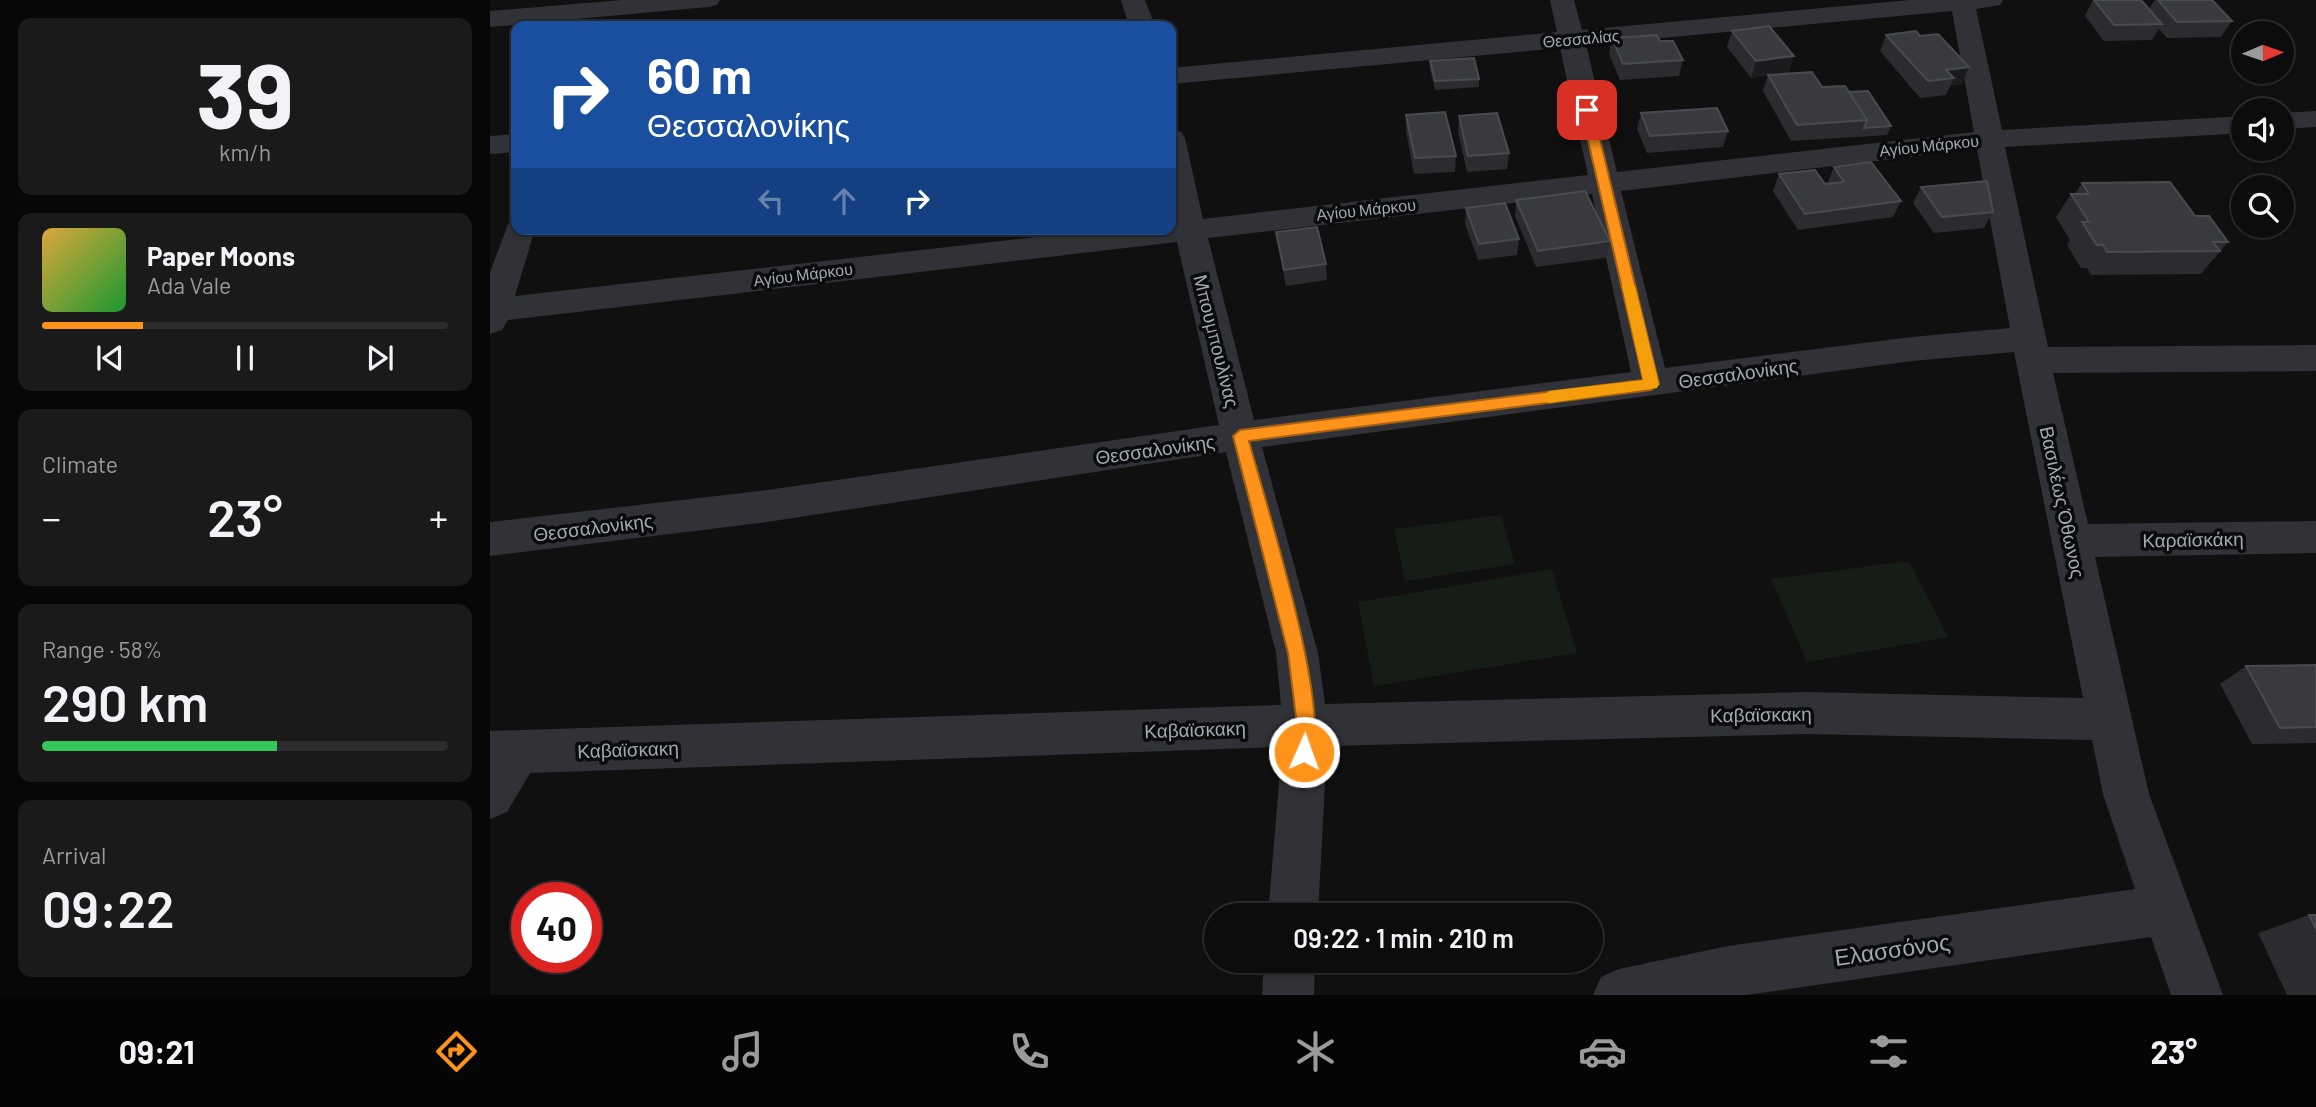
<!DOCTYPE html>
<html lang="en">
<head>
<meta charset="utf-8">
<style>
  :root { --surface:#0c0c0d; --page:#1a1a1b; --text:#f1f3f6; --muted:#9a9b9d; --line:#2c2c2e; --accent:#fe931b }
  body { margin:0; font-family:Barlow,sans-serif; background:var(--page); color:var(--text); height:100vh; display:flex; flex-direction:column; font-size:26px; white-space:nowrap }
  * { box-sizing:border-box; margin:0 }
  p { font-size:23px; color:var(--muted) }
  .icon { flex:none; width:38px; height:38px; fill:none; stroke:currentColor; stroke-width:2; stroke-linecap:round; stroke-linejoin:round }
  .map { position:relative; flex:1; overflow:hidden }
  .panel { display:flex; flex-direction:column; gap:18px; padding:18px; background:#070707; width:490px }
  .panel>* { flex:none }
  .hud { position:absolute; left:21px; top:21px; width:665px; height:214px; border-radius:14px; box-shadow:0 2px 5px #0004,0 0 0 2px var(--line); background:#1a4fa0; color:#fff; overflow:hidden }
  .needle { width:46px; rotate:88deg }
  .tools { position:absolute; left:1741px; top:21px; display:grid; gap:14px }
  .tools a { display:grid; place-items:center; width:63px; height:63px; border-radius:50%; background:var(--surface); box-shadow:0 2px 5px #0004,0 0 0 2px var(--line); font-size:35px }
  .speed { position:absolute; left:21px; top:882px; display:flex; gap:14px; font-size:35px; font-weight:700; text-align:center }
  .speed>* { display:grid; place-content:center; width:91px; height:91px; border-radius:50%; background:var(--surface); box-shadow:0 2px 5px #0004,0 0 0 2px var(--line); line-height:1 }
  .speed .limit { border:10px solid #d22; background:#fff; color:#111 }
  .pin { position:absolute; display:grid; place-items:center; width:60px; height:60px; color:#fff; margin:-30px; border-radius:14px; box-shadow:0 4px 10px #0006 }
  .me { position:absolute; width:77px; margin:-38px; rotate:2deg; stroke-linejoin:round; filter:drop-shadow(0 0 5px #0008) }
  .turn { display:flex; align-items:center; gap:24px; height:147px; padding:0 21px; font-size:32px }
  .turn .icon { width:91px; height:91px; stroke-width:2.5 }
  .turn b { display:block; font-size:49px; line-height:60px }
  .lanes { display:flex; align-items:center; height:66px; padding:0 21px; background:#0003; justify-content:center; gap:35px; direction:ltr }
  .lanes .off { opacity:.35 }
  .big { font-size:52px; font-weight:600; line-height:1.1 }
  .panel .tile { flex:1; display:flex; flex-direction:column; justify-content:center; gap:10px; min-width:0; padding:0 24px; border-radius:14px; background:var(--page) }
  .panel .dial { align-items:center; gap:0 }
  .dial b { font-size:91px; line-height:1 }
  .song { display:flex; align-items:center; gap:21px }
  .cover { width:84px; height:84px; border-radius:10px; background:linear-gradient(135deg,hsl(40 70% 55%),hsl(130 70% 35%)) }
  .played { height:7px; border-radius:4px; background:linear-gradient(90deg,var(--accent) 25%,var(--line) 25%) }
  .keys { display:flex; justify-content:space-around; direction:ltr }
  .heat { display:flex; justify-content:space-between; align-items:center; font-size:38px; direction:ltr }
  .charge { height:10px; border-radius:5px; background:linear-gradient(90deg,#34c759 58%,var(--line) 0) }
  .trip { position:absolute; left:714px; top:903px; width:399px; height:70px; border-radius:35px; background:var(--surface); box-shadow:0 2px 5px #0004,0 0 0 2px var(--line); font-weight:600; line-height:70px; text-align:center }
  .tabs { display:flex; height:112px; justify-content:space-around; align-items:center; background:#050505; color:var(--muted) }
  .tabs .icon { width:49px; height:49px }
  .tabs .active { color:var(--accent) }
  .tabs b { font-size:32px; color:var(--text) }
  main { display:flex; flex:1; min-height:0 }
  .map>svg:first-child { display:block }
</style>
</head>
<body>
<main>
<section class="panel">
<div class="tile dial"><b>39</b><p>km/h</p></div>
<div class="tile">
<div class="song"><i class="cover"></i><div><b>Paper Moons</b><p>Ada Vale</p></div></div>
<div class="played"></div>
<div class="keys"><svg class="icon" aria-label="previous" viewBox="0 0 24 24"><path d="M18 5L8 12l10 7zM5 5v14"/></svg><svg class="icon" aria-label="pause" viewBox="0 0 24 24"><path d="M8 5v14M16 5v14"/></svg><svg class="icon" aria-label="next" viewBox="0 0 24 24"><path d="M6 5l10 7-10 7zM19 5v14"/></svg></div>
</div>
<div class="tile"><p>Climate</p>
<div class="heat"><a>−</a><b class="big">23°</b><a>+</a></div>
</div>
<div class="tile"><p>Range · 58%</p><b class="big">290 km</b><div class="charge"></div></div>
<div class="tile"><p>Arrival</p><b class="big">09:22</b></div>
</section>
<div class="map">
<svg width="1826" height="995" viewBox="0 0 1826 995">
  <rect width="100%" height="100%" fill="#101011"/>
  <path fill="#161c16" d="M 1011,515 L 1025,564 L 915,581 L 904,529 Z
    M 1419,561 L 1458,637 L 1317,662 L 1281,579 Z
    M 1062,569 L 1087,653 L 884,686 L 868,602 Z"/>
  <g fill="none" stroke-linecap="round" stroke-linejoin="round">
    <path fill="#313237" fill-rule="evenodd" d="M 132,0 L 230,0 L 227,5 L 218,7 L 0,27 L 0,11 Z
      M 631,0 L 655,0 L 665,26 L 639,26 Z
      M 1060,0 L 1084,0 L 1092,30 L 1420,0 L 1513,0 L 1510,5 L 1486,9 L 1512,130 L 1754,116 L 1754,133 L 1515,147 L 1558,347 L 1826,345 L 1826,371 L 1563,373 L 1598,524 L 1826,521 L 1826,553 L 1605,557 L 1659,794 L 1733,995 L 1681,995 L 1661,937 L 1257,995 L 1103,995 L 1111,977 L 1129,969 L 1238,946 L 1645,889 L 1613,794 L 1602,740 L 1315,734 L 837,746 L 828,915 L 778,915 L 792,747 L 40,773 L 17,812 L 0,819 L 0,731 L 791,705 L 786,653 L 736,452 L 270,523 L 0,556 L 0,522 L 270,491 L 729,425 L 687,242 L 18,320 L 12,330 L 0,334 L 0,272 L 19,222 L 26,220 L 26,229 L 45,229 L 25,296 L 617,229 L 681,229 L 681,222 L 683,222 L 681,129 L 691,132 L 695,138 L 713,219 L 1098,175 L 1070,48 L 681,84 L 681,68 L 1067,32 ZM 1462,11 L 1484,132 L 1127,172 L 1096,45 ZM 1487,149 L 1520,328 L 1422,337 L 1175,368 L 1131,191 ZM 1102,194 L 1141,372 L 764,420 L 718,238 ZM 1524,352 L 1593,698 L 1315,692 L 835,704 L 828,653 L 772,447 L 1422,361 Z
      M 1826,111 L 1826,127 L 1792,129 L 1792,113 Z
      M 26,134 L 26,152 L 0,154 L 0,136 Z
      M 774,961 L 825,961 L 824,995 L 772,995 Z"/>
  </g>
  <path fill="#2c2c30" d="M 1603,0 L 1659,9 L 1665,0 L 1722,0 L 1742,21 L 1731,37 L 1677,38 L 1669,29 L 1662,40 L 1614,41 L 1595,16 Z
    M 1242,31 L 1299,72 L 1278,75 L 1332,87 L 1359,92 L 1401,126 L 1397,135 L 1301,141 L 1273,91 L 1278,75 L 1261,78 L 1237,47 Z
    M 1396,35 L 1430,36 L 1479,67 L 1472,84 L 1461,85 L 1456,95 L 1430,98 L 1390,51 Z
    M 1122,38 L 1170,41 L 1193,60 L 1189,76 L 1130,80 L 1119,54 Z
    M 940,61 L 989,79 L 989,87 L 945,90 L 940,69 Z
    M 1151,113 L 1238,131 L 1233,147 L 1157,153 L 1147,129 Z
    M 916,115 L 966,156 L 965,172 L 924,174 L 916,131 Z
    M 969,116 L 1019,153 L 1017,169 L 977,172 L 968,132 Z
    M 1344,167 L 1411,201 L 1403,217 L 1308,230 L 1283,191 L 1289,174 L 1337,184 Z
    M 1592,183 L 1705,216 L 1738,242 L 1711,274 L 1601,275 L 1597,268 L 1591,268 L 1577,245 L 1580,240 L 1566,217 L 1581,194 L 1585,194 Z
    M 1431,187 L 1503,212 L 1494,228 L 1444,233 L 1423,203 Z
    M 1026,200 L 1120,241 L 1116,258 L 1046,267 L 1025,216 Z
    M 976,208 L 1029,239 L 1027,255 L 988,260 L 975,224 Z
    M 786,232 L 836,264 L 837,280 L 796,286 Z
    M 1826,665 L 1826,743 L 1762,744 L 1730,684 L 1756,666 Z
    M 1819,915 L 1826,915 L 1826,995 L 1797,995 L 1768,933 Z"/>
  <path fill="#1b1b1e" d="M 1304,56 L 1299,72 L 1261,78 L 1266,61 Z
    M 1479,67 L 1472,84 L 1461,85 L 1464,78 L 1456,70 Z"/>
  <path fill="#383a3e" stroke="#484b50" stroke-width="2" d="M 1604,0 L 1651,0 L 1672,24 L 1624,25 Z
    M 1668,0 L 1722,0 L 1742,21 L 1687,22 Z
    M 1279,26 L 1304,56 L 1266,61 L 1242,31 Z
    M 1426,31 L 1430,36 L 1448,34 L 1479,67 L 1456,70 L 1464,78 L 1438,81 L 1396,35 Z
    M 1167,35 L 1170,41 L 1183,41 L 1193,60 L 1133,64 L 1122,38 Z
    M 984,58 L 989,79 L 945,81 L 940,61 Z
    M 1322,72 L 1332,87 L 1355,86 L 1377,120 L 1307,125 L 1278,75 Z
    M 1378,91 L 1401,126 L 1374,128 L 1377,120 L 1359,92 Z
    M 1227,108 L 1238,131 L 1160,136 L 1151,113 Z
    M 955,112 L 966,156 L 925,158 L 916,115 Z
    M 1007,113 L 1019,153 L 978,156 L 969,116 Z
    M 1381,162 L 1411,201 L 1315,214 L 1289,174 L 1325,170 L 1335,184 L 1354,182 L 1344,167 Z
    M 1497,181 L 1503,212 L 1452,217 L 1431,187 Z
    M 1680,182 L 1705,216 L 1719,216 L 1738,242 L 1723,242 L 1730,251 L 1617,252 L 1613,245 L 1607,245 L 1592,222 L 1599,222 L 1581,194 L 1599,194 L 1592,183 Z
    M 1095,191 L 1120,241 L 1048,251 L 1026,200 Z
    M 1015,203 L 1029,239 L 989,244 L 976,208 Z
    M 827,227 L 836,264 L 794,270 L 786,232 Z
    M 1826,665 L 1826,727 L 1790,728 L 1756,666 Z
    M 1819,915 L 1826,915 L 1826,929 Z"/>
  <path fill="#fe931b" stroke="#a56012" stroke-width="2" d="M 1097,107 L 1103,110 L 1169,384 L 1161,390 L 759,441 C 775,501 842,709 821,759 L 814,761 L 807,759 L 805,752 L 807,725 L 798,653 L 743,436 L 750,430 L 1153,380 L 1091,110 Z"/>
  <path fill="#f59e0b" d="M 1138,281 L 1145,286 L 1169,384 L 1167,388 L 1059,403 L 1054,401 L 1052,397 L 1059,391 L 1153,380 L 1132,286 Z"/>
  <g text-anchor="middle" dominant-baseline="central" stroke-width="7" stroke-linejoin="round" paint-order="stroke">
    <g font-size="16" fill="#a0a8b3" stroke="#0b0b0c">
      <text transform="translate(1091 38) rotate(-5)">Θεσσαλίας</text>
      <text transform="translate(1439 145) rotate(-6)">Αγίου Μάρκου</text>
      <text transform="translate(876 209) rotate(-6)">Αγίου Μάρκου</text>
      <text transform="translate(313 274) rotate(-7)">Αγίου Μάρκου</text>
    </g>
    <g font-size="19" fill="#a0a8b3" stroke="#0b0b0c">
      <text transform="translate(727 341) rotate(76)">Μπουμπουλίνας</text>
      <text transform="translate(1248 373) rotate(-8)">Θεσσαλονίκης</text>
      <text transform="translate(665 449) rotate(-8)">Θεσσαλονίκης</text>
      <text transform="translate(1573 502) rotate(78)">Βασιλέως Όθωνος</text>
      <text transform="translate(103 527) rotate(-7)">Θεσσαλονίκης</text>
      <text transform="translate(1703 539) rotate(-1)">Καραϊσκάκη</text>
      <text transform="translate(1271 714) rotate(-1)">Καβαϊσκακη</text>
      <text transform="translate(705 729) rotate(-2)">Καβαϊσκακη</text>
      <text transform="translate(138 749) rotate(-2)">Καβαϊσκακη</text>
    </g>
    <g font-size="23" fill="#a0a8b3" stroke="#0b0b0c">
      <text transform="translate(1402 949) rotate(-8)">Ελασσόνος</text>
    </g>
  </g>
</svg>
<div class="tools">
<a><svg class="needle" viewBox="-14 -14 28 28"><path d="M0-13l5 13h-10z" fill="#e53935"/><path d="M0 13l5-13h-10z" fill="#9a9b9d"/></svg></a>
<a><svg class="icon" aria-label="sound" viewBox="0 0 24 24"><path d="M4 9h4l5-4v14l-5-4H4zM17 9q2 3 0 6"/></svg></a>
<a><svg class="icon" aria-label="search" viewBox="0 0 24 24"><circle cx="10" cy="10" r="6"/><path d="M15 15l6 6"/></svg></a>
</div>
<div class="speed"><div class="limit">40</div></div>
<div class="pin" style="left:1097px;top:110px;background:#d93025"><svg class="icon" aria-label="arrive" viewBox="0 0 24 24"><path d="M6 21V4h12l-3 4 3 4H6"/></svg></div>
<svg class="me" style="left:814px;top:752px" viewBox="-20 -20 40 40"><circle r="17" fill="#fe931b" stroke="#fff" stroke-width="3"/><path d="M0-11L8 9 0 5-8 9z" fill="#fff"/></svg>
<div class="trip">09:22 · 1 min · 210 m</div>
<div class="hud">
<div class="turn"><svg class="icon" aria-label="right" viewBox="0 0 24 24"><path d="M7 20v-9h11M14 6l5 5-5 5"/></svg><div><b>60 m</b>Θεσσαλονίκης</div></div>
<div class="lanes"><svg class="icon off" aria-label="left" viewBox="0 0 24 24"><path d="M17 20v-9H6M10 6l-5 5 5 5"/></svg><svg class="icon off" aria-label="ahead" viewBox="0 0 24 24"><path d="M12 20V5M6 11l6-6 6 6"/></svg><svg class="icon" aria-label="right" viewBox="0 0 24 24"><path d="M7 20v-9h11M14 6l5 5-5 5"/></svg></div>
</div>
</div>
</main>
<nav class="tabs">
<b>09:21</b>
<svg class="icon active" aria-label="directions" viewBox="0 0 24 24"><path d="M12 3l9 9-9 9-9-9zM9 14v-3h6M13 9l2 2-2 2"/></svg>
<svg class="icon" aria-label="music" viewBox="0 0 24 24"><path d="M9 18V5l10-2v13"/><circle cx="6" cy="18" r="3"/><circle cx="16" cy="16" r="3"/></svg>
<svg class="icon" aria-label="phone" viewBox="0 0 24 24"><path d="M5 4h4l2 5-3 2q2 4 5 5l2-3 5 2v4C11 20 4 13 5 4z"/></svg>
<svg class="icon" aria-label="climate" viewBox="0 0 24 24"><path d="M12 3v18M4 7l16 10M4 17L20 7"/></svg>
<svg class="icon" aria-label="car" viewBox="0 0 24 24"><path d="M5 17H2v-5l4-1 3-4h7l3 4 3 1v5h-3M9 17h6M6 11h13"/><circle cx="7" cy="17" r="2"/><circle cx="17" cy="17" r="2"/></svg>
<svg class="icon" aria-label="filters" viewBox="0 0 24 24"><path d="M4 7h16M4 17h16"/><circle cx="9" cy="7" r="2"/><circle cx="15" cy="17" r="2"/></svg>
<b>23°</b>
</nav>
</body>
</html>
